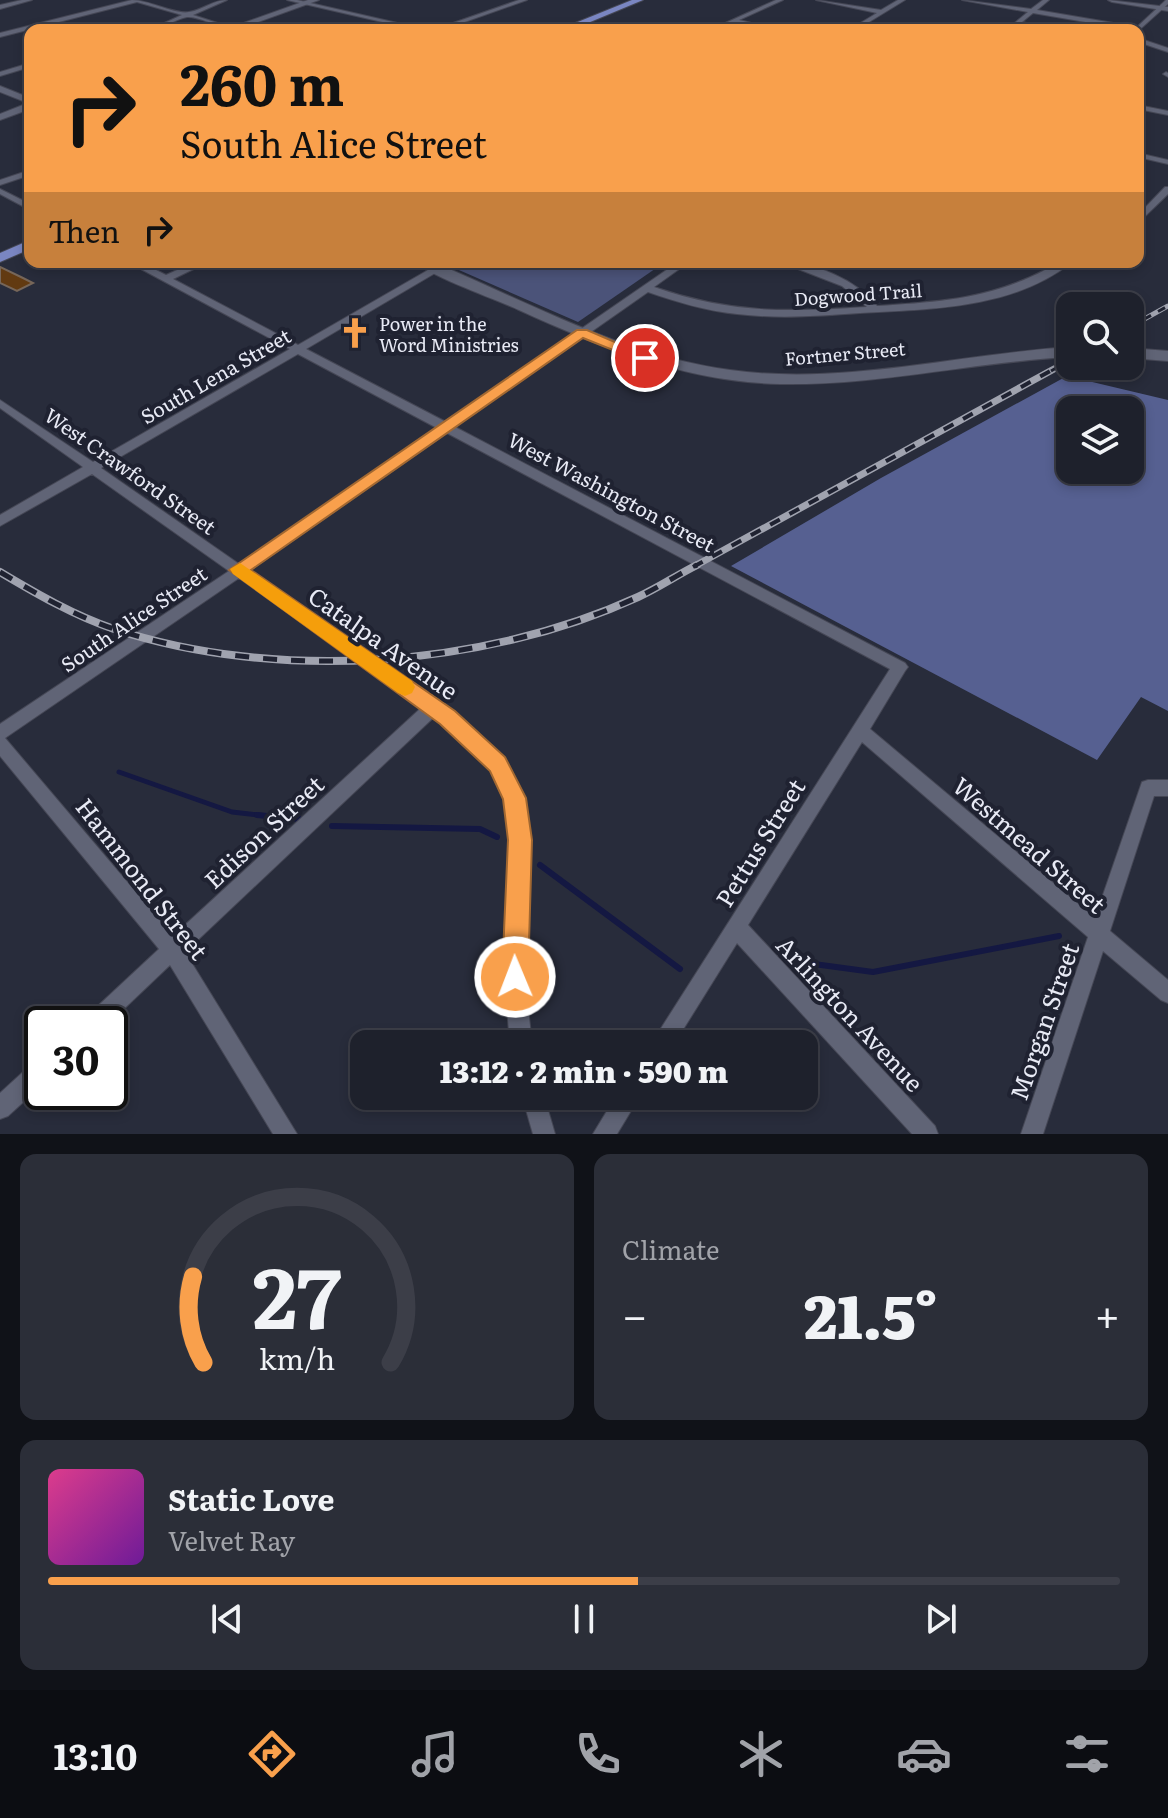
<!DOCTYPE html>
<html lang="en">
<head>
<meta charset="utf-8">
<style>
  :root { --surface:#1e212c; --page:#2b2e38; --text:#f1f3f6; --muted:#a1a3a9; --line:#3c3e48; --accent:#f9a04c }
  body { margin:0; font-family:Literata,serif; background:var(--page); color:var(--text); height:100vh; display:flex; flex-direction:column; font-size:30px; white-space:nowrap }
  * { box-sizing:border-box; margin:0 }
  p { font-size:26px; color:var(--muted) }
  .icon { flex:none; width:44px; height:44px; fill:none; stroke:currentColor; stroke-width:2; stroke-linecap:round; stroke-linejoin:round }
  .map { position:relative; height:1134px; overflow:hidden }
  .details { display:flex; flex-direction:column; gap:20px; padding:20px; background:#101218; flex:1 }
  .details>* { flex:none }
  .banner { position:absolute; left:24px; top:24px; width:1120px; height:244px; border-radius:16px; box-shadow:0 4px 12px #0003,0 0 0 2px var(--line); background:#f9a04c; color:#111; overflow:hidden }
  .fabs { position:absolute; left:1056px; top:292px; display:grid; gap:16px }
  .fabs a { display:grid; place-items:center; width:88px; height:88px; border-radius:16px; background:var(--surface); box-shadow:0 4px 12px #0003,0 0 0 2px var(--line); font-size:40px }
  .speed { position:absolute; left:24px; top:1006px; display:flex; gap:16px; font-size:40px; font-weight:700; text-align:center }
  .speed>* { display:grid; place-content:center; width:104px; height:104px; border-radius:50%; background:var(--surface); box-shadow:0 4px 12px #0003,0 0 0 2px var(--line); line-height:1 }
  .speed .limit { border:4px solid #111; border-radius:12px; background:#fff; color:#111 }
  .pin { position:absolute; display:grid; place-items:center; width:68px; height:68px; color:#fff; margin:-34px; border:4px solid #fff; border-radius:50%; box-shadow:0 2px 8px #0007 }
  .me { position:absolute; width:88px; margin:-44px; rotate:359deg; stroke-linejoin:round; filter:drop-shadow(0 0 6px #0008) }
  .turn { display:flex; align-items:center; gap:28px; height:168px; padding:0 24px; font-size:36px }
  .turn .icon { width:104px; height:104px; stroke-width:2.5 }
  .turn b { display:block; font-size:56px; line-height:68px }
  .then { display:flex; align-items:center; height:76px; padding:0 24px; background:#0003; gap:16px; font-size:30px }
  .big { font-size:60px; font-weight:800; line-height:1.1 }
  .details .widget { flex:1; display:flex; flex-direction:column; justify-content:center; gap:12px; min-width:0; padding:0 28px; border-radius:16px; background:var(--page) }
  .details .dial { align-items:center; gap:0 }
  .dial svg { height:208px; overflow:visible; fill:none; stroke:var(--line); stroke-width:7; stroke-linecap:round; text-anchor:middle }
  .dial text { fill:var(--text); stroke:none }
  .song { display:flex; align-items:center; gap:24px }
  .cover { width:96px; height:96px; border-radius:12px; background:linear-gradient(135deg,hsl(330 70% 55%),hsl(280 70% 35%)) }
  .played { height:8px; border-radius:4px; background:linear-gradient(90deg,var(--accent) 55%,var(--line) 55%) }
  .keys { display:flex; justify-content:space-around; direction:ltr }
  .heat { display:flex; justify-content:space-between; align-items:center; font-size:44px; direction:ltr }
  .details .tiles { flex:1; display:grid; gap:20px; grid-template-columns:1fr 1fr }
  .widget:last-child { grid-column:span 2 }
  .trip { position:absolute; left:350px; top:1030px; width:468px; height:80px; border-radius:16px; background:var(--surface); box-shadow:0 4px 12px #0003,0 0 0 2px var(--line); font-weight:800; line-height:80px; text-align:center }
  .tab-bar { display:flex; height:128px; justify-content:space-around; align-items:center; background:#0c0d12; color:var(--muted) }
  .tab-bar .icon { width:56px; height:56px }
  .tab-bar .selected { color:var(--accent) }
  .tab-bar b { font-size:36px; color:var(--text) }
  .map>svg:first-child { display:block }
</style>
</head>
<body>
<div class="map">
<svg width="1168" height="1134" viewBox="0 0 1168 1134">
  <rect width="100%" height="100%" fill="#282c3b"/>
  <path fill="#4b5379" d="M 461,262 L 665,262 L 578,322 L 452,267 Z"/>
  <path fill="#566091" fill-rule="evenodd" d="M 1067,376 L 1168,400 L 1168,711 L 1141,697 L 1097,760 L 731,566 L 881,478 ZM 1070,410 L 1130,410 L 1130,470 L 1070,470 Z"/>
  <g fill="none" stroke-linecap="round" stroke-linejoin="round">
    <path stroke="#141842" stroke-width="5" d="M 119,772 L 232,812 L 276,817"/>
    <path stroke="#141842" stroke-width="6" d="M 257,815 L 299,819
      M 332,826 L 480,829 L 497,837
      M 540,865 L 680,969
      M 799,962 L 873,972 L 1059,936"/>
  </g>
  <path fill="#623a11" stroke="#766659" stroke-width="2" d="M 0,267 L 23,278 L 33,283 L 17,291 L 0,283 Z"/>
  <g fill="none" stroke-linecap="round" stroke-linejoin="round">
    <defs>
      <path id="street" d="M 22,0 L 32,0 L 0,9 L 0,5 Z
        M 132,0 C 149,0 176,15 189,12 C 203,10 213,0 227,0 L 193,15 L 239,30 C 222,30 200,16 187,17 C 174,19 163,30 149,30 L 182,15 L 137,2 L 0,37 L 0,33 Z
        M 287,0 L 297,0 L 428,30 L 417,30 Z
        M 519,0 L 527,0 L 442,30 L 433,30 Z
        M 776,0 L 783,0 L 739,20 L 781,30 L 734,23 L 718,30 L 710,30 Z
        M 816,0 L 881,10 L 898,0 L 905,0 L 856,30 L 849,30 L 877,13 Z
        M 962,0 L 1031,9 L 1043,0 L 1049,0 L 1037,10 L 1137,27 L 1166,0 L 1168,0 L 1168,4 L 1138,31 L 1033,13 L 1022,22 L 1061,30 L 1019,25 L 1013,30 L 1006,30 L 1028,12 Z
        M 1138,38 L 1168,48 L 1168,52 L 1138,42 Z
        M 30,63 L 30,67 L 0,76 L 0,72 Z
        M 1166,72 L 1168,73 L 1168,77 L 1163,74 Z
        M 1138,105 L 1168,111 L 1168,115 L 1138,109 Z
        M 1138,153 L 1168,160 L 1168,164 L 1138,157 Z
        M 30,170 L 30,175 L 0,185 L 0,180 Z
        M 1165,187 L 1168,187 L 1168,194 L 1138,223 L 1138,215 Z
        M 0,189 L 30,204 L 30,210 L 0,194 Z
        M 128,262 L 140,262 L 166,275 L 195,262 L 208,262 L 173,279 L 298,345 L 442,262 L 454,262 L 306,349 L 446,422 L 678,262 L 689,262 L 654,287 C 732,314 786,312 867,307 L 842,286 L 780,262 C 815,262 855,279 877,306 C 939,302 989,299 1045,270 L 1023,262 L 1038,262 L 1052,266 L 1060,262 L 1072,262 C 1013,309 931,309 860,313 C 819,316 778,319 737,314 C 706,311 677,302 648,292 L 455,427 L 905,663 L 908,667 L 905,671 L 870,729 L 1095,918 L 1142,782 L 1148,780 L 1168,780 L 1168,796 L 1154,796 L 1110,931 L 1168,980 L 1168,1003 L 1161,1000 L 1103,951 L 1043,1134 L 1021,1134 L 1088,937 L 862,742 L 748,925 L 935,1126 L 938,1134 L 912,1134 L 737,943 L 674,1044 L 651,1044 L 890,669 L 447,433 L 249,571 L 456,715 C 547,783 528,834 524,934 C 523,971 528,1007 532,1044 L 510,1044 C 507,1005 502,966 505,927 C 509,876 522,817 492,771 C 478,748 455,732 434,717 L 185,952 L 297,1134 L 273,1134 L 170,965 L 108,1024 L 82,1024 L 86,1017 L 159,949 L 0,756 L 0,724 L 229,571 L 92,474 L 0,526 L 0,515 L 83,467 L 0,408 L 0,400 L 93,462 L 290,349 ZM 298,354 L 437,428 L 239,564 L 101,468 ZM 239,578 L 421,708 L 173,936 L 5,738 Z
        M 42,1059 L 42,1085 L 8,1116 L 0,1119 L 0,1093 L 34,1062 Z
        M 522,1096 L 544,1096 L 555,1134 L 533,1134 Z
        M 616,1096 L 640,1096 L 617,1134 L 593,1134 Z"/>
      <path id="secondary" d="M 308,0 L 319,0 L 236,30 L 224,30 Z
        M 1108,0 L 1168,7 L 1168,11 L 1112,2 Z
        M 0,86 L 30,98 L 30,109 L 0,120 L 0,114 L 28,103 L 0,92 Z
        M 415,262 L 433,262 C 530,303 625,356 730,370 C 843,386 958,354 1070,347 L 1070,357 C 973,362 877,386 780,384 C 688,382 602,348 519,310 C 495,299 432,277 415,262 Z
        M 1130,348 L 1168,351 L 1168,361 L 1130,358 Z"/>
      <path id="primary" d="M 632,0 L 643,0 L 571,30 L 558,30 Z
        M 30,240 L 30,249 L 0,262 L 0,253 Z"/>
    </defs>
    <use href="#street" stroke="#454755" stroke-width="2"/>
    <use href="#secondary" stroke="#454755" stroke-width="2"/>
    <use href="#primary" stroke="#454755" stroke-width="2"/>
    <use href="#street" fill="#606476" fill-rule="evenodd"/>
    <use href="#secondary" fill="#606476" fill-rule="evenodd"/>
    <use href="#primary" fill="#7a86c2" fill-rule="evenodd"/>
    <defs>
      <path id="rail-far2" d="M 1130,327 L 1168,306
        M 1051,371 L 1070,360"/>
      <path id="rail-far1" d="M 693,567 L 1054,369"/>
      <path id="rail" d="M 0,572 C 37,594 73,615 114,629 C 276,682 483,668 638,597 C 658,588 677,575 697,565"/>
    </defs>
    <use href="#rail-far2" stroke="#a0a3af" stroke-width="5"/>
    <use href="#rail-far1" stroke="#a0a3af" stroke-width="7"/>
    <use href="#rail" stroke="#a0a3af" stroke-width="8"/>
    <use href="#rail-far2" stroke="#1f2231" stroke-width="3" stroke-dasharray="8" stroke-linecap="butt"/>
    <use href="#rail-far1" stroke="#1f2231" stroke-width="4" stroke-dasharray="11" stroke-linecap="butt"/>
    <use href="#rail" stroke="#1f2231" stroke-width="5" stroke-dasharray="14" stroke-linecap="butt"/>
  </g>
  <path fill="#f9a04c" stroke="#a26831" stroke-width="2" d="M 577,330 L 587,330 L 652,358 L 640,361 L 583,338 L 251,570 L 455,711 L 505,757 L 526,798 L 532,840 L 528,977 L 525,986 L 515,990 L 506,986 L 502,977 L 508,840 L 503,799 L 490,771 L 440,724 L 229,570 Z"/>
  <path fill="#f59e0b" d="M 240,563 L 412,681 L 415,687 L 412,693 L 405,696 L 398,693 L 233,574 L 230,569 Z"/>
  <defs>
    <symbol id="church-bare" viewBox="-9 -9 18 18"><path d="M-1.2-6h2.4v3.5h3.3v2.4h-3.3V6h-2.4V-.1h-3.3v-2.4h3.3Z" fill="#f9a04c" stroke="#1f2231" stroke-width="2.5" paint-order="stroke"/></symbol>
  </defs>
  <g fill-rule="evenodd">
    <use href="#church-bare" x="333" y="311" width="44" height="44"/>
  </g>
  <g text-anchor="middle" dominant-baseline="central" stroke-width="8" stroke-linejoin="round" paint-order="stroke">
    <g font-size="18" fill="#e8eaf5" stroke="#1f2231">
      <text transform="translate(858 294) rotate(-4)">Dogwood Trail</text>
      <text transform="translate(845 353) rotate(-5)">Fortner Street</text>
    </g>
    <g font-size="18" fill="#e8eaf5" stroke="#1f2231" text-anchor="start">
      <text x="379" y="323">Power in the<tspan x="379" dy="21">Word Ministries</tspan></text>
    </g>
    <g font-size="20" fill="#e8eaf5" stroke="#1f2231">
      <text transform="translate(215 375) rotate(-30)">South Lena Street</text>
      <text transform="translate(131 470) rotate(35)">West Crawford Street</text>
      <text transform="translate(612 491) rotate(28)">West Washington Street</text>
      <text transform="translate(133 618) rotate(-34)">South Alice Street</text>
    </g>
    <g font-size="24" fill="#e8eaf5" stroke="#1f2231">
      <text transform="translate(384 642) rotate(35)">Catalpa Avenue</text>
      <text transform="translate(263 831) rotate(-43)">Edison Street</text>
      <text transform="translate(759 842) rotate(-58)">Pettus Street</text>
      <text transform="translate(1030 844) rotate(41)">Westmead Street</text>
      <text transform="translate(143 878) rotate(52)">Hammond Street</text>
      <text transform="translate(851 1013) rotate(47)">Arlington Avenue</text>
      <text transform="translate(1043 1021) rotate(-71)">Morgan Street</text>
    </g>
  </g>
</svg>
<div class="fabs">
<a><svg class="icon" aria-label="search" viewBox="0 0 24 24"><circle cx="10" cy="10" r="6"/><path d="M15 15l6 6"/></svg></a>
<a><svg class="icon" aria-label="layers" viewBox="0 0 24 24"><path d="M12 4l9 5-9 5-9-5zM3 14l9 5 9-5"/></svg></a>
</div>
<div class="speed"><div class="limit">30</div></div>
<div class="pin" style="left:645px;top:358px;background:#d93025"><svg class="icon" aria-label="arrive" viewBox="0 0 24 24"><path d="M6 21V4h12l-3 4 3 4H6"/></svg></div>
<svg class="me" style="left:515px;top:977px" viewBox="-20 -20 40 40"><circle r="17" fill="#f9a04c" stroke="#fff" stroke-width="3"/><path d="M0-11L8 9 0 5-8 9z" fill="#fff"/></svg>
<div class="trip">13:12 · 2 min · 590 m</div>
<div class="banner">
<div class="turn"><svg class="icon" aria-label="right" viewBox="0 0 24 24"><path d="M7 20v-9h11M14 6l5 5-5 5"/></svg><div><b>260 m</b>South Alice Street</div></div>
<div class="then">Then<svg class="icon" aria-label="right" viewBox="0 0 24 24"><path d="M7 20v-9h11M14 6l5 5-5 5"/></svg></div>
</div>
</div>
<section class="details">
<div class="tiles">
<div class="widget dial"><svg viewBox="0 0 100 80">
<path d="M14 69A42 42 0 1 1 86 69"/>
<path d="M14 69A42 42 0 0 1 10 36" stroke="#f9a04c"/>
<text x="50" y="56" font-size="32" font-weight="700">27</text>
<text x="50" y="72" font-size="11">km/h</text>
</svg></div>
<div class="widget"><p>Climate</p>
<div class="heat"><a>−</a><b class="big">21.5°</b><a>+</a></div>
</div>
<div class="widget">
<div class="song"><i class="cover"></i><div><b>Static Love</b><p>Velvet Ray</p></div></div>
<div class="played"></div>
<div class="keys"><svg class="icon" aria-label="previous" viewBox="0 0 24 24"><path d="M18 5L8 12l10 7zM5 5v14"/></svg><svg class="icon" aria-label="pause" viewBox="0 0 24 24"><path d="M8 5v14M16 5v14"/></svg><svg class="icon" aria-label="next" viewBox="0 0 24 24"><path d="M6 5l10 7-10 7zM19 5v14"/></svg></div>
</div>
</div>
</section>
<nav class="tab-bar">
<b>13:10</b>
<svg class="icon selected" aria-label="directions" viewBox="0 0 24 24"><path d="M12 3l9 9-9 9-9-9zM9 14v-3h6M13 9l2 2-2 2"/></svg>
<svg class="icon" aria-label="music" viewBox="0 0 24 24"><path d="M9 18V5l10-2v13"/><circle cx="6" cy="18" r="3"/><circle cx="16" cy="16" r="3"/></svg>
<svg class="icon" aria-label="phone" viewBox="0 0 24 24"><path d="M5 4h4l2 5-3 2q2 4 5 5l2-3 5 2v4C11 20 4 13 5 4z"/></svg>
<svg class="icon" aria-label="climate" viewBox="0 0 24 24"><path d="M12 3v18M4 7l16 10M4 17L20 7"/></svg>
<svg class="icon" aria-label="car" viewBox="0 0 24 24"><path d="M5 17H2v-5l4-1 3-4h7l3 4 3 1v5h-3M9 17h6M6 11h13"/><circle cx="7" cy="17" r="2"/><circle cx="17" cy="17" r="2"/></svg>
<svg class="icon" aria-label="filters" viewBox="0 0 24 24"><path d="M4 7h16M4 17h16"/><circle cx="9" cy="7" r="2"/><circle cx="15" cy="17" r="2"/></svg>
</nav>
</body>
</html>
